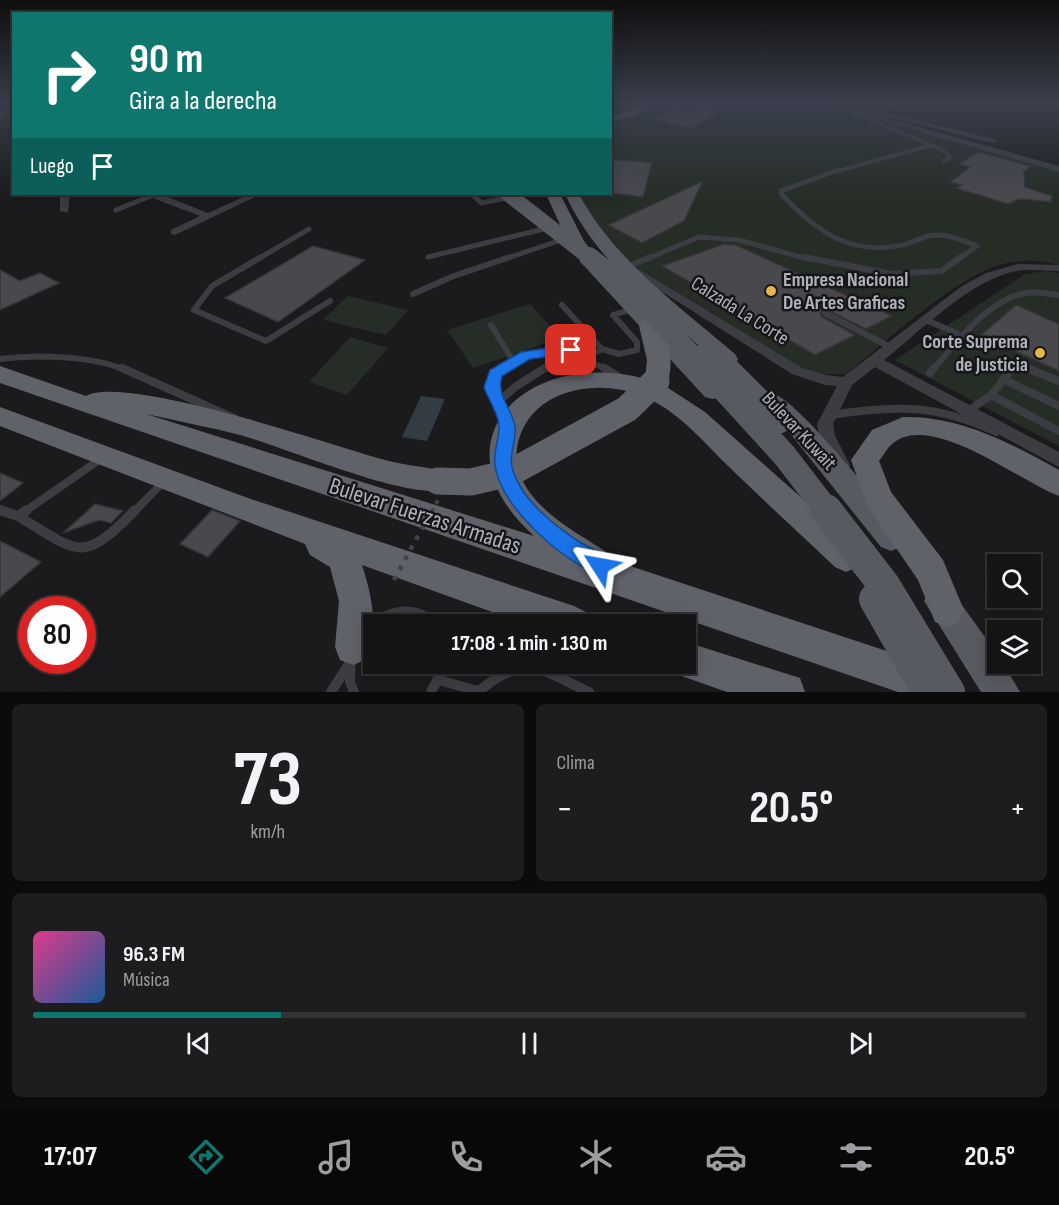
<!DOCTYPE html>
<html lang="es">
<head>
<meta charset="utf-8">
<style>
  :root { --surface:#141416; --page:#1d1d1f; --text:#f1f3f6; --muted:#9d9ea1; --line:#333335; --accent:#0f766e }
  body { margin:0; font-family:"Sofia Sans Condensed",sans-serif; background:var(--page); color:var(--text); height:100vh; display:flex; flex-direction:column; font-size:22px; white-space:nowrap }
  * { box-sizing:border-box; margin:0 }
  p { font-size:20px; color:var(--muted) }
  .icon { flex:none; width:33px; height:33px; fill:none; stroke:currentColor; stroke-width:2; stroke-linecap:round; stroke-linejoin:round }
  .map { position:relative; height:692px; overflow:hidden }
  .sheet { display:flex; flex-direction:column; gap:12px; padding:12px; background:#0b0b0c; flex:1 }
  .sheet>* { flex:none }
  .guide { position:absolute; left:12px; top:12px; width:600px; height:183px; border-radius:0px; box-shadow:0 3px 15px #0003,0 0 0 2px var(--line); background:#0f766e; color:#fff; overflow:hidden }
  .fabs { position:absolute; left:987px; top:554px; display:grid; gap:12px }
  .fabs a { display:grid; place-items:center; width:54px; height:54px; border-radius:0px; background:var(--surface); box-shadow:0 3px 15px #0003,0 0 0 2px var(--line); font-size:30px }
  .speed { position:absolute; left:18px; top:596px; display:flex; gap:12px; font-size:30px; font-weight:700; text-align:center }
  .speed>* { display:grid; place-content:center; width:78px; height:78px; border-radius:50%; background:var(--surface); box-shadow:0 3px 15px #0003,0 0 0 2px var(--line); line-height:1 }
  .speed .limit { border:9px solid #d22; background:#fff; color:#111 }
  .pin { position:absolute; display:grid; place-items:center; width:51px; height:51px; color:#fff; margin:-26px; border-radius:12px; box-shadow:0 3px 9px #0006 }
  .me { position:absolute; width:66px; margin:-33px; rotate:304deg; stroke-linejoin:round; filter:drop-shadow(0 0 4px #0008) }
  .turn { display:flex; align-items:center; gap:21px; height:126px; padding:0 18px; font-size:27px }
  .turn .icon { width:78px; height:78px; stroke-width:2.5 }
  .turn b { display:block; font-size:42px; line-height:51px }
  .then { display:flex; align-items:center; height:57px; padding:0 18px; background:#0003; gap:12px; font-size:22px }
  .big { font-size:45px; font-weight:700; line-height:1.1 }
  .sheet .card { flex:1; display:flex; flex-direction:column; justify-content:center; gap:9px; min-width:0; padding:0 21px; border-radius:9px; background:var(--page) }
  .sheet .dial { align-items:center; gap:0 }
  .dial b { font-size:78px; line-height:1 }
  .song { display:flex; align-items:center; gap:18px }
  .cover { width:72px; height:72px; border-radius:9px; background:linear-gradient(135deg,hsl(330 70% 55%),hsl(210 70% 35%)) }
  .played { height:6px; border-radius:3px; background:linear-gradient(90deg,var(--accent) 25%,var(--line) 25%) }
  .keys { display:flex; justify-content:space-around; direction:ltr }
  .heat { display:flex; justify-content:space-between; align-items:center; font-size:33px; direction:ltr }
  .sheet .tiles { flex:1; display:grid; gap:12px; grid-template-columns:1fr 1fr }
  .card:last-child { grid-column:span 2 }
  .trip { position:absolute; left:363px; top:614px; width:333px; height:60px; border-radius:0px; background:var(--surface); box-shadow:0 3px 15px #0003,0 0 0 2px var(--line); font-weight:700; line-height:60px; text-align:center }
  .dock { display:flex; height:96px; justify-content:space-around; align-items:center; background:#080809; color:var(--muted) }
  .dock .icon { width:42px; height:42px }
  .dock .on { color:var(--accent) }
  .dock b { font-size:27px; color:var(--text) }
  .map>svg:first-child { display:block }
</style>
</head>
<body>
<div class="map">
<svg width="1059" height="692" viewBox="0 0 1059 692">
  <rect width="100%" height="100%" fill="#1b1b1d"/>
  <path fill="#252d26" d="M 675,103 L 815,103 L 1059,171 L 1059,265 C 1040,260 1019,259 1000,265 C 954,278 885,343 846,374 L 821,374 L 800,369 L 622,259 L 584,210 L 578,194 L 610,194 L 611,126 L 641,113 Z
    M 1046,271 L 1059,273 L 1059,446 L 895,360 L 1025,274 Z
    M 348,296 L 408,310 L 386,335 L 323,320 Z
    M 530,304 L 561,338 L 473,368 L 447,330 Z
    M 350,337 L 388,348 L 347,395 L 309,382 Z"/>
  <path fill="#333c42" d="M 421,396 L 445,399 L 427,441 L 402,437 Z"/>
  <path fill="#48484d" stroke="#353539" stroke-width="1.5" d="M 683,103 L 687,103 L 722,111 L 691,128 L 653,119 Z
    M 978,152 L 1031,166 L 1024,172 L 1025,187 L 1052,196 L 1051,202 L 1020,199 L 1008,204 L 956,188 L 962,185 L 950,182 L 970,167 L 959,164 Z
    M 610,159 L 652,163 L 643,197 L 610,193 Z
    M 703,181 L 684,221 L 642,243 L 608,225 Z
    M 724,244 L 736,245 L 892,316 L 866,329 L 823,308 L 820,313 L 822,317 L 855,335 L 815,355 L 662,266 Z
    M 313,246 L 365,260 L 278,322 L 225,298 Z
    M 0,270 L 20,281 L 40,273 L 59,283 L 0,310 Z
    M 1016,305 L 1059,324 L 1059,371 L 981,335 Z
    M 0,473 L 23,483 L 0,501 Z
    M 95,504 L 123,511 L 111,523 L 99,520 L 63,533 Z
    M 212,510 L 240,521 L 208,557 L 180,544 Z
    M 0,541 L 41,562 L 0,597 Z"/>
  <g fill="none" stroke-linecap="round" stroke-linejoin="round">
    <path stroke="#3c3d42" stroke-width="4" d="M 897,103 L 877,112 L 994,141
      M 853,112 L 943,150 L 951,158 L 943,161
      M 834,172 L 932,145"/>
    <path stroke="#3c3d42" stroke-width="5" d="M 838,170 L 781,191 L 782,195 C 815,229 847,255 898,246 C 908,245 918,239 928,236 C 944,232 962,240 977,246 L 959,259
      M 472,194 L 481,203 L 507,198
      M 116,210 L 156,194
      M 428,257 L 548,228
      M 258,259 L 309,229
      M 505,259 L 564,239
      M 647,259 L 699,237 L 739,240 L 808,259"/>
    <path stroke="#3c3d42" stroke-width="6" d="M 261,257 L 212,286 L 194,310 L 266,341 L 330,301
      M 803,257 L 892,274 L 941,271 L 961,257
      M 629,266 L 650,257
      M 413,294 L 451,277 L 510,257
      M 562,305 L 602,349
      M 825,313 L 890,347
      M 926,320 L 963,336
      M 491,325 L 513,361
      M 590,355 L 602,349 L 619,354 L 637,350 L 637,342 L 613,315 L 633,309
      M 0,359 C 35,354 93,356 125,370
      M 499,370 C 521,346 564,349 593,352
      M 542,370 C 565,358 584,357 607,370
      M 933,370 C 957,342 988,299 1026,293 C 1037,291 1048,294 1059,295
      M 1011,370 L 1016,364 L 1031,370"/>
    <path stroke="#3c3d42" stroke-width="8" d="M 122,368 L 234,418
      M 604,368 L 621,378
      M 1027,368 L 1059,381
      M 930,373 L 934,368
      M 1003,379 L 1059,406
      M 991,395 L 1059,431
      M 498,402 L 491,387 L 494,375 L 500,368
      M 968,411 L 991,395 L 1013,368
      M 831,415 C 894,405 937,404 996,432
      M 505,423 L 498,402 L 515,387 L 545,368
      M 0,510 L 5,512
      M 24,512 L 102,458
      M 134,512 L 164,481"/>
    <path stroke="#3c3d42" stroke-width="10" d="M 0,510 L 18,516 L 27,510
      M 18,516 C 79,553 82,565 135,510
      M 366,628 C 388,611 414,603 435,624
      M 351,656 L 350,682 L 354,692
      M 439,680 L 478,691
      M 331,692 L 349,664
      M 431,692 L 446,663
      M 478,692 C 525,652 540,669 589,692"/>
    <path fill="#3c3d42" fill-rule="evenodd" d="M 14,111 L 14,115 L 0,117 L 0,113 Z
      M 60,194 L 70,194 L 68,213 L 60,211 Z
      M 151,194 L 160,194 L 208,213 L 250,194 L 261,194 L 175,235 L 171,234 L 171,230 L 200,216 L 155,199 Z
      M 630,264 L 802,368 L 826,375 L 843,377 L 962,286 L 986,273 L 1018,264 L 1059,265 L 1059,271 C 1046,271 1030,269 1017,271 C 973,278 919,332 884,360 L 1059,452 L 1059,467 L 875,367 L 852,385 L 833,424 L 835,436 L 850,465 L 848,470 L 842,472 L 836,470 L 819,436 L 817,424 L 837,386 L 825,385 L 792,374 L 626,269 L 624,267 Z"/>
    <path fill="#3c3d42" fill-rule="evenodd" d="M 819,103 L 833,103 L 1059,166 L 1059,172 Z"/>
    <path fill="#585a61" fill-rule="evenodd" d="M 651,103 L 667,103 L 610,124 L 610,117 Z
      M 546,194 L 560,194 L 584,241 L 598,260 L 721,385 L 724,391 L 721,397 L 713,399 L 705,397 L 586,268 L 568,242 Z
      M 565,194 L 579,194 C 614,260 679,306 735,354 L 738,359 L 735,364 L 719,364 C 664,313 597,264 565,194 Z
      M 772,393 C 799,401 878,502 901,529 L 906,538 L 901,547 L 891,551 L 881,547 L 788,431 L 760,401 L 764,395 Z
      M 940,585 L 951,590 L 998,655 L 998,663 L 1003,663 L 1020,692 L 981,692 L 924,601 L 929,590 Z"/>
    <path fill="#60626a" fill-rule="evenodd" d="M 650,319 L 658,321 C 669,338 676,368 665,386 L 705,412 L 857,547 L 862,557 L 857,567 L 846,572 L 835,567 C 799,533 762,499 726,464 C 701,439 676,409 642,396 C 600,379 540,387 521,433 C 515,447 515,464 521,477 C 535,511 577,533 605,551 L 609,559 L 929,665 L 942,671 L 948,684 L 945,692 L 898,692 L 0,383 L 0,366 L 86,396 C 127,374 333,446 385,460 C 406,466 428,466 448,473 L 452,481 L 448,489 C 411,502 285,447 240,435 C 209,427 177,421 146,414 L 534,536 C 428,440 530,347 645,379 L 647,360 L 639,326 L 642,321 Z
      M 0,407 L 248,498 L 574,606 L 586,612 L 592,624 L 525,624 L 362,565 C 372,596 379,628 366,660 L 353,665 L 340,660 L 335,647 L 339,601 L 330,567 L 310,555 L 305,544 L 0,426 Z
      M 903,417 C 961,416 1010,443 1059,470 L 1059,496 C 1021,483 928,407 890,446 C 886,450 883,456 879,461 L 891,492 L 943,560 L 964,610 L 959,622 L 947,627 L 935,622 L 918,580 L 868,507 L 851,460 L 872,430 Z
      M 686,642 L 800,678 L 805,692 L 727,692 L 673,673 L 669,663 L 686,663 Z"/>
    <path stroke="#424449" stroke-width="4" stroke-dasharray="4 5" stroke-linecap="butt" d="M 432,512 L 438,500"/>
    <path stroke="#424449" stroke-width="4.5" stroke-dasharray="4.5 7" stroke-linecap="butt" d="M 394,580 L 432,510"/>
    <path stroke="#585a61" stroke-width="15" d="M 508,194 L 591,259"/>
    <path stroke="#585a61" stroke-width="20" d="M 589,257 L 622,283 L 707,370
      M 707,349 L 728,370"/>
    <path stroke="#585a61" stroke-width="25" d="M 705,368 L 785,456 L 828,512
      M 726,368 L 779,421"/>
    <path stroke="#585a61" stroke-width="32" d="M 826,510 L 884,585 L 949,692
      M 875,599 L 928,692"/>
    <path stroke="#60626a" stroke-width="27" d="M 438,481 L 471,482 L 510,473 L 627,409 L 656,381"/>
  </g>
  <linearGradient id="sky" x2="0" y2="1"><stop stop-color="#0f0f10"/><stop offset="0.52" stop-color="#393f4c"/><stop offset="1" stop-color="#393f4c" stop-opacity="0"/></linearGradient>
  <rect width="1059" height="200" fill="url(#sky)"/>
  <path fill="#1a73e8" stroke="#114b97" stroke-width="1.5" d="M 571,345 L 576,346 L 576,353 L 530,359 L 502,376 C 496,396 512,408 515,427 C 517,438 509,453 512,467 C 520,499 552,524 578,541 C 589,548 605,554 610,566 L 607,573 L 600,575 C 562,561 502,508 495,466 C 493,453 498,443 499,430 C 501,418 488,399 484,387 L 490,370 L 521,352 Z"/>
  <g fill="#e7b449" stroke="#161618" stroke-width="2">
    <circle cx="771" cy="291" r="6"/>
    <circle cx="1040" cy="353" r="6"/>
  </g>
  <g text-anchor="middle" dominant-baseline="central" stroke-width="5" stroke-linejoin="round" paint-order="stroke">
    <g font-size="20" font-weight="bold" fill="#aeb2bb" stroke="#161618" text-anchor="start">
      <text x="783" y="280">Empresa Nacional<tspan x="783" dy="23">De Artes Graficas</tspan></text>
      <text x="1028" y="342" text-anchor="end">Corte Suprema<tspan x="1028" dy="23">de Justicia</tspan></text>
    </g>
    <g font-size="20" fill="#aeb2bb" stroke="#161618">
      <text transform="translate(740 311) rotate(32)">Calzada La Corte</text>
      <text transform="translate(799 431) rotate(47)">Bulevar Kuwait</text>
    </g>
    <g font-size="24" fill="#aeb2bb" stroke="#161618">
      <text transform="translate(425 516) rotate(18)">Bulevar Fuerzas Armadas</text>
    </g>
  </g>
</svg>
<div class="fabs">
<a><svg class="icon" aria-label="search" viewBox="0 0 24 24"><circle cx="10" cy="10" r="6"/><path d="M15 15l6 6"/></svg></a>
<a><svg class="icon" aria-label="layers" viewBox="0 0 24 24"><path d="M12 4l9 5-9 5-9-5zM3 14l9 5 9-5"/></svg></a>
</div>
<div class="speed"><div class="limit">80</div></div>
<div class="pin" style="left:571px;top:350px;background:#d93025"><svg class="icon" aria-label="arrive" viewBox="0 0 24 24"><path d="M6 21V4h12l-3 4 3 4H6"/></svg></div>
<svg class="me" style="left:600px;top:566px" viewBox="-20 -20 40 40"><path d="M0-17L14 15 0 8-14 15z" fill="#1a73e8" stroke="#fff" stroke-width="4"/></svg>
<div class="trip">17:08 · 1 min · 130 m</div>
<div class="guide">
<div class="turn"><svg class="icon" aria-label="right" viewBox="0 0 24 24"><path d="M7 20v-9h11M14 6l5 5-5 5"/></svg><div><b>90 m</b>Gira a la derecha</div></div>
<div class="then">Luego<svg class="icon" aria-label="arrive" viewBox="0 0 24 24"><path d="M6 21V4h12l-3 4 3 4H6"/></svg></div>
</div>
</div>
<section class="sheet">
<div class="tiles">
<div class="card dial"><b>73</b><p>km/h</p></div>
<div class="card"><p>Clima</p>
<div class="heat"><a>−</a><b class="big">20.5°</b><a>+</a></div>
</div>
<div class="card">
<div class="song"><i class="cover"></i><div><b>96.3 FM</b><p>Música</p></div></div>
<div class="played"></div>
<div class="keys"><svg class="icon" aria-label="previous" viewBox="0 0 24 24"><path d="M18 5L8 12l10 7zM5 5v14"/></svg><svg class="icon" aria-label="pause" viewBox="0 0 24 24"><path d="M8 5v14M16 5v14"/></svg><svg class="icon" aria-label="next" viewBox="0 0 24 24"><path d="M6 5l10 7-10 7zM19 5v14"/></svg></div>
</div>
</div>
</section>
<nav class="dock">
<b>17:07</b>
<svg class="icon on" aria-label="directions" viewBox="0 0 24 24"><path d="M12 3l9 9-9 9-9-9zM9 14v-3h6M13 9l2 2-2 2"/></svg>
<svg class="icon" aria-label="music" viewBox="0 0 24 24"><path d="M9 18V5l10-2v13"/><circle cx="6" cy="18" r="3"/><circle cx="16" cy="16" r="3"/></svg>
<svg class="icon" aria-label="phone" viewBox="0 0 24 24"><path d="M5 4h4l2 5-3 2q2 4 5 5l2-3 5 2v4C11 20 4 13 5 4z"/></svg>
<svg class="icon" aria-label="climate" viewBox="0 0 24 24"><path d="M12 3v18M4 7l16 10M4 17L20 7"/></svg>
<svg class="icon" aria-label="car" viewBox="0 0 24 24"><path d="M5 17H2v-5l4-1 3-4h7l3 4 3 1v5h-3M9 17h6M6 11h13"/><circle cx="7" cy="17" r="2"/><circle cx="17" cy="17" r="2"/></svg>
<svg class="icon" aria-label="filters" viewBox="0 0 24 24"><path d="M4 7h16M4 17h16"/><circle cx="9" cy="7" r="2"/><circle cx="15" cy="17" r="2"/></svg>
<b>20.5°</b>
</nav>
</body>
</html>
